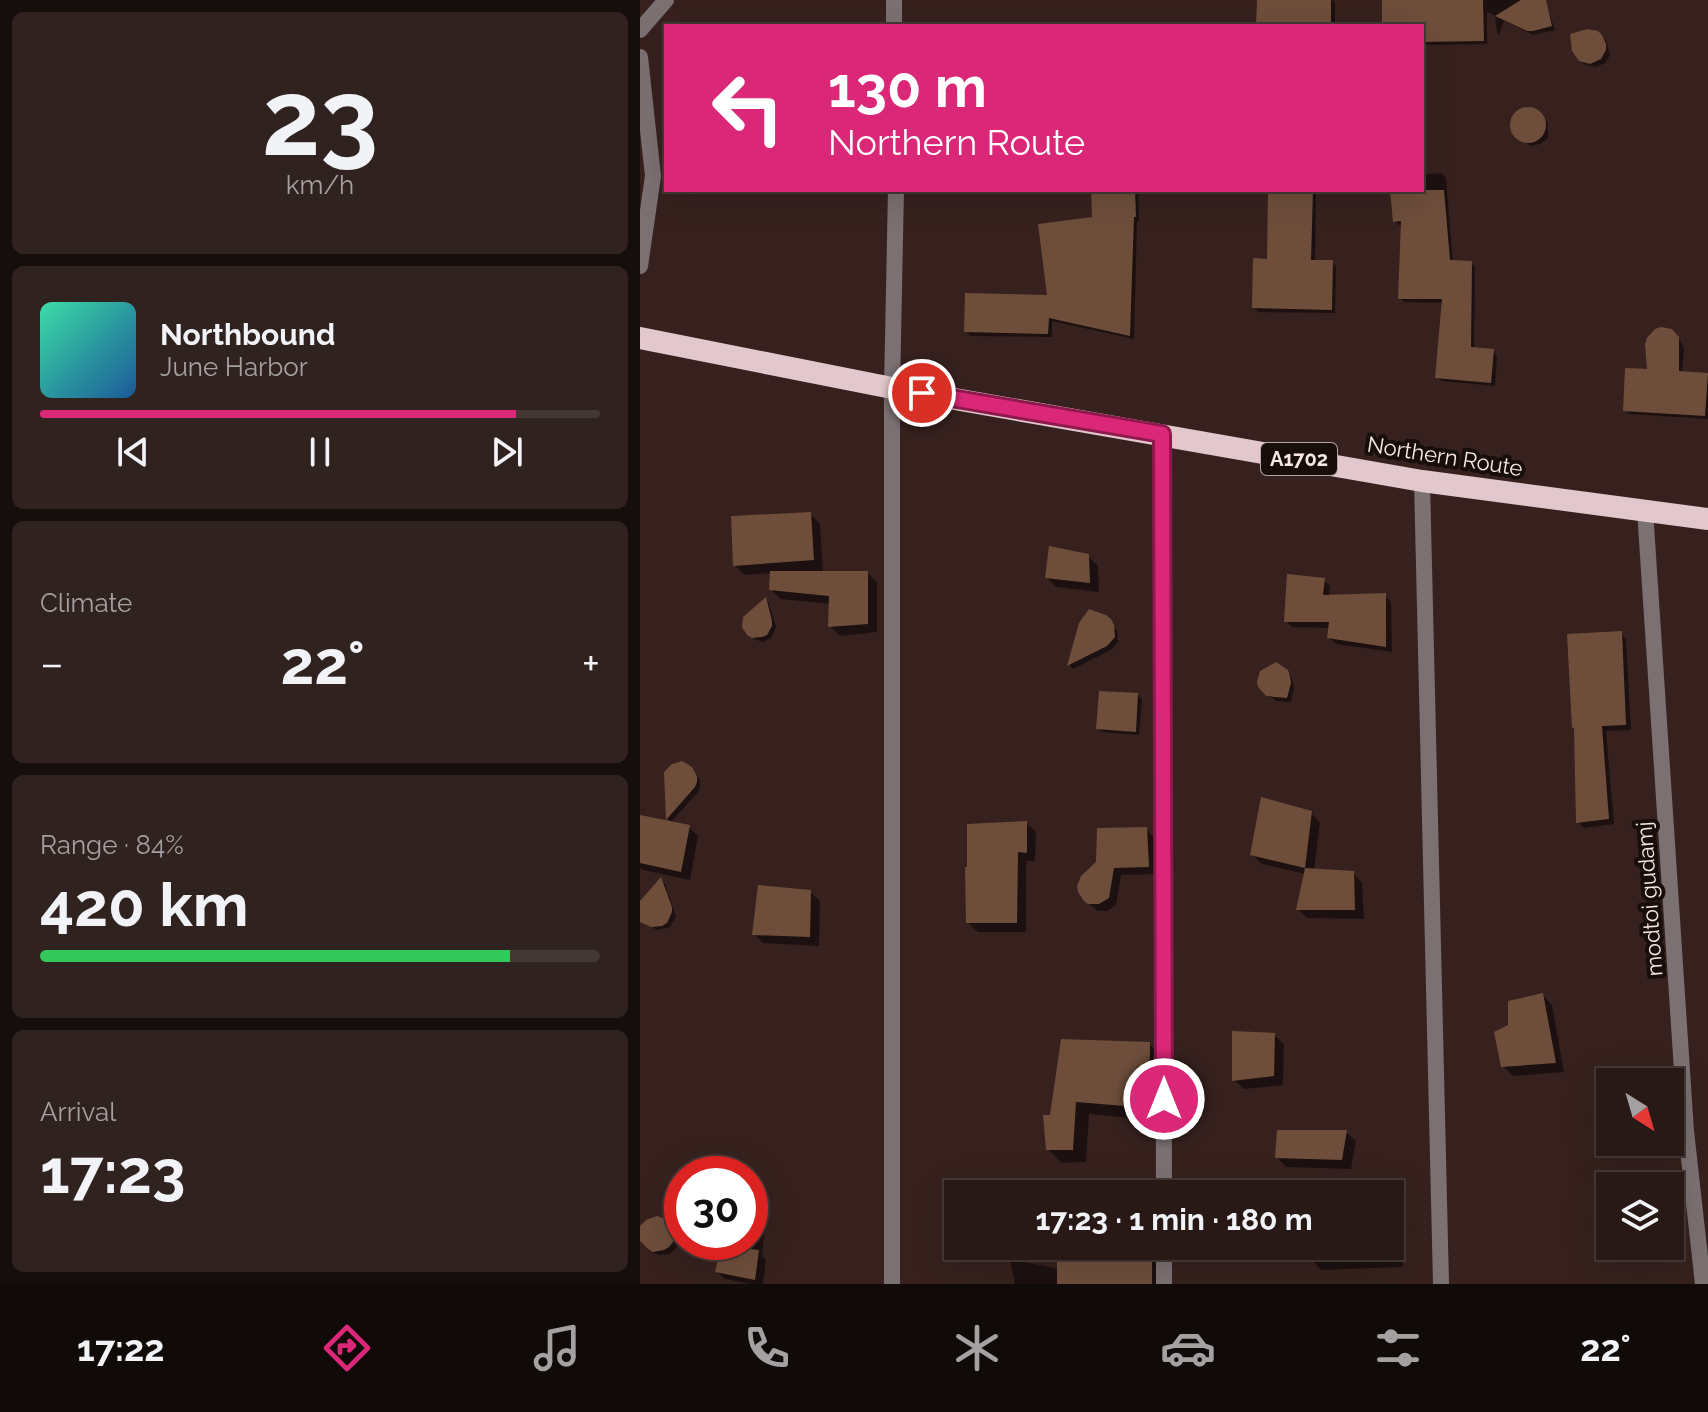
<!DOCTYPE html>
<html lang="en">
<head>
<meta charset="utf-8">
<style>
  :root { --surface:#281916; --page:#30221f; --text:#f1f3f6; --muted:#a5a0a1; --line:#443835; --accent:#db2777 }
  body { margin:0; font-family:Raleway,sans-serif; background:var(--page); color:var(--text); height:100vh; display:flex; flex-direction:column; font-size:30px; white-space:nowrap }
  * { box-sizing:border-box; margin:0 }
  p { font-size:26px; color:var(--muted) }
  .icon { flex:none; width:44px; height:44px; fill:none; stroke:currentColor; stroke-width:2; stroke-linecap:round; stroke-linejoin:round }
  .map { position:relative; flex:1; overflow:hidden }
  .panel { display:flex; flex-direction:column; gap:12px; padding:12px; background:#160e0c; width:640px }
  .panel>* { flex:none }
  .guide { position:absolute; left:24px; top:24px; width:760px; height:168px; border-radius:0px; box-shadow:0 8px 32px #0002,0 0 0 2px var(--line); background:#db2777; color:#fff; overflow:hidden }
  .needle { width:52px; rotate:143deg }
  .fabs { position:absolute; left:956px; top:1068px; display:grid; gap:16px }
  .fabs a { display:grid; place-items:center; width:88px; height:88px; border-radius:0px; background:var(--surface); box-shadow:0 8px 32px #0002,0 0 0 2px var(--line); font-size:40px }
  .speed { position:absolute; left:24px; top:1156px; display:flex; gap:16px; font-size:40px; font-weight:700; text-align:center }
  .speed>* { display:grid; place-content:center; width:104px; height:104px; border-radius:50%; background:var(--surface); box-shadow:0 8px 32px #0002,0 0 0 2px var(--line); line-height:1 }
  .speed .limit { border:12px solid #d22; background:#fff; color:#111 }
  .pin { position:absolute; display:grid; place-items:center; width:68px; height:68px; color:#fff; margin:-34px; border:4px solid #fff; border-radius:50%; box-shadow:0 2px 8px #0007 }
  .me { position:absolute; width:88px; margin:-44px; rotate:0deg; stroke-linejoin:round; filter:drop-shadow(0 0 6px #0008) }
  .turn { display:flex; align-items:center; gap:28px; height:168px; padding:0 32px; font-size:36px }
  .turn .icon { width:104px; height:104px; stroke-width:2.5 }
  .turn b { display:block; font-size:56px; line-height:68px }
  .big { font-size:60px; font-weight:700; line-height:1.1 }
  .panel .widget { flex:1; display:flex; flex-direction:column; justify-content:center; gap:12px; min-width:0; padding:0 28px; border-radius:12px; background:var(--page) }
  .panel .dial { align-items:center; gap:0 }
  .dial b { font-size:104px; line-height:1 }
  .song { display:flex; align-items:center; gap:24px }
  .cover { width:96px; height:96px; border-radius:12px; background:linear-gradient(135deg,hsl(160 70% 55%),hsl(210 70% 35%)) }
  .played { height:8px; border-radius:4px; background:linear-gradient(90deg,var(--accent) 85%,var(--line) 85%) }
  .keys { display:flex; justify-content:space-around; direction:ltr }
  .heat { display:flex; justify-content:space-between; align-items:center; font-size:44px; direction:ltr }
  .charge { height:12px; border-radius:6px; background:linear-gradient(90deg,#34c759 84%,var(--line) 0) }
  .trip { position:absolute; left:304px; top:1180px; width:460px; height:80px; border-radius:0px; background:var(--surface); box-shadow:0 8px 32px #0002,0 0 0 2px var(--line); font-weight:700; line-height:80px; text-align:center }
  .tabs { display:flex; height:128px; justify-content:space-around; align-items:center; background:#100a09; color:var(--muted) }
  .tabs .icon { width:56px; height:56px }
  .tabs .selected { color:var(--accent) }
  .tabs b { font-size:36px; color:var(--text) }
  main { display:flex; flex:1; min-height:0 }
  .map>svg:first-child { display:block }
</style>
</head>
<body>
<main>
<section class="panel">
<div class="widget dial"><b>23</b><p>km/h</p></div>
<div class="widget">
<div class="song"><i class="cover"></i><div><b>Northbound</b><p>June Harbor</p></div></div>
<div class="played"></div>
<div class="keys"><svg class="icon" aria-label="previous" viewBox="0 0 24 24"><path d="M18 5L8 12l10 7zM5 5v14"/></svg><svg class="icon" aria-label="pause" viewBox="0 0 24 24"><path d="M8 5v14M16 5v14"/></svg><svg class="icon" aria-label="next" viewBox="0 0 24 24"><path d="M6 5l10 7-10 7zM19 5v14"/></svg></div>
</div>
<div class="widget"><p>Climate</p>
<div class="heat"><a>−</a><b class="big">22°</b><a>+</a></div>
</div>
<div class="widget"><p>Range · 84%</p><b class="big">420 km</b><div class="charge"></div></div>
<div class="widget"><p>Arrival</p><b class="big">17:23</b></div>
</section>
<div class="map">
<svg width="1068" height="1284" viewBox="0 0 1068 1284">
  <rect width="100%" height="100%" fill="#36211e"/>
  <path fill="#0007" d="M 619,0 L 693,0 L 695,2 L 695,26 L 618,26 Z
    M 744,0 L 896,0 L 908,9 L 915,30 L 893,35 L 864,21 L 859,35 L 857,32 L 855,16 L 847,12 L 847,44 L 782,45 L 782,26 L 744,26 Z
    M 957,33 L 966,41 L 970,55 L 965,63 L 956,67 L 945,65 L 940,60 Z
    M 892,110 L 900,114 L 908,123 L 908,138 L 900,144 L 890,146 L 876,134 L 873,124 L 877,114 L 881,111 Z
    M 802,173 L 806,178 L 813,263 L 831,263 L 835,267 L 834,350 L 853,351 L 857,356 L 855,386 L 802,381 L 797,377 L 804,303 L 765,302 L 760,298 L 762,225 L 759,225 L 755,221 L 752,190 L 782,190 L 782,175 Z
    M 453,190 L 498,190 L 499,221 L 497,221 L 494,339 L 412,321 L 412,337 L 330,336 L 326,331 L 409,297 L 454,219 Z
    M 630,190 L 676,190 L 675,262 L 692,262 L 696,266 L 695,313 L 618,312 L 614,308 L 629,261 Z
    M 1035,335 L 1040,340 L 1044,348 L 1042,374 L 1068,376 L 1068,419 L 989,414 L 985,410 Z
    M 170,514 L 180,524 L 183,573 L 227,573 L 237,582 L 237,632 L 200,636 L 190,626 L 191,604 L 140,599 L 131,589 L 132,573 L 104,575 L 95,565 Z
    M 448,556 L 458,566 L 459,592 L 416,587 L 407,578 Z
    M 684,580 L 690,586 L 689,597 L 745,595 L 751,602 L 752,652 L 696,644 L 689,638 L 691,628 L 652,627 L 646,621 Z
    M 126,600 L 129,604 L 136,627 L 131,638 L 123,642 L 114,639 L 109,634 Z
    M 465,617 L 477,631 L 478,642 L 471,650 L 433,669 L 430,666 L 441,623 Z
    M 981,633 L 986,639 L 991,730 L 966,731 L 974,824 L 944,828 L 938,822 Z
    M 646,671 L 651,676 L 654,688 L 651,702 L 637,701 L 628,696 Z
    M 498,695 L 502,699 L 499,735 L 462,732 L 458,728 Z
    M 51,768 L 56,773 L 60,782 L 60,787 L 58,792 L 31,822 L 28,819 L 26,773 Z
    M 671,813 L 680,823 L 674,871 L 713,873 L 722,883 L 724,919 L 667,918 L 658,909 L 665,874 L 622,864 L 612,854 Z
    M 386,823 L 396,832 L 395,861 L 386,861 L 386,932 L 338,932 L 328,923 Z
    M 49,827 L 58,836 L 50,880 L 3,870 L 0,868 L 0,829 Z
    M 506,829 L 514,837 L 516,874 L 481,875 L 476,905 L 467,911 L 458,911 L 454,908 L 445,900 Z
    M 21,880 L 25,884 L 36,917 L 30,927 L 17,930 L 8,925 L 0,912 Z
    M 170,892 L 180,901 L 179,946 L 123,943 L 114,934 Z
    M 903,995 L 912,1005 L 924,1072 L 873,1076 L 863,1066 Z
    M 634,1035 L 644,1044 L 643,1085 L 604,1089 L 594,1080 Z
    M 509,1044 L 523,1057 L 522,1121 L 449,1114 L 446,1162 L 421,1163 L 408,1149 L 412,1117 Z
    M 706,1132 L 716,1141 L 711,1169 L 646,1167 L 637,1157 Z
    M 110,1184 L 120,1184 L 128,1192 L 122,1256 L 126,1260 L 123,1284 L 110,1284 L 85,1279 L 77,1271 L 84,1242 L 110,1242 Z
    M 970,1207 L 970,1235 L 960,1216 Z
    M 23,1219 L 42,1229 L 42,1240 L 33,1251 L 29,1254 L 19,1255 L 14,1253 L 2,1240 Z
    M 750,1231 L 761,1240 L 763,1267 L 681,1270 L 672,1260 L 673,1246 L 750,1246 Z
    M 483,1246 L 517,1246 L 517,1284 L 375,1284 L 370,1259 L 419,1269 L 483,1262 Z"/>
  <path fill="#6e4e3b" d="M 617,0 L 691,0 L 691,26 L 616,26 Z
    M 742,0 L 843,0 L 844,41 L 782,42 L 782,26 L 742,26 Z
    M 881,0 L 906,0 L 912,26 L 893,31 L 887,31 L 855,16 Z
    M 947,29 L 958,31 L 962,35 L 966,44 L 966,50 L 961,59 L 950,64 L 939,61 L 932,51 L 930,34 Z
    M870 125a18 18 0 1 1 36 0a18 18 0 1 1-36 0Z
    M 451,190 L 495,190 L 496,217 L 494,217 L 490,336 L 409,318 L 408,334 L 324,332 L 325,293 L 407,295 L 398,224 L 452,217 Z
    M 628,190 L 673,190 L 671,260 L 693,260 L 692,310 L 612,308 L 613,258 L 627,259 Z
    M 750,190 L 804,190 L 810,260 L 832,261 L 831,347 L 854,349 L 851,383 L 795,378 L 802,299 L 758,299 L 761,221 L 753,222 Z
    M 1021,327 L 1032,329 L 1039,337 L 1039,371 L 1068,373 L 1065,416 L 983,411 L 985,368 L 1007,369 L 1005,344 L 1007,338 L 1015,329 Z
    M 171,512 L 174,560 L 93,566 L 91,516 Z
    M 409,546 L 449,554 L 450,583 L 405,578 Z
    M 130,571 L 228,571 L 228,624 L 188,627 L 189,596 L 129,590 Z
    M 647,574 L 685,578 L 683,595 L 746,593 L 746,647 L 687,638 L 689,622 L 644,622 Z
    M 126,597 L 132,621 L 132,626 L 127,635 L 122,637 L 112,638 L 107,635 L 102,627 L 103,617 Z
    M 449,609 L 466,615 L 471,619 L 474,625 L 475,637 L 467,646 L 427,666 L 439,623 Z
    M 982,631 L 986,725 L 962,726 L 969,819 L 936,823 L 934,728 L 932,728 L 927,634 Z
    M 636,662 L 648,670 L 650,677 L 651,683 L 647,698 L 626,696 L 618,687 L 617,682 L 620,671 Z
    M 459,691 L 498,693 L 496,732 L 456,729 Z
    M 42,761 L 52,767 L 57,776 L 57,782 L 55,787 L 26,820 L 24,772 L 32,764 Z
    M 621,797 L 672,811 L 665,868 L 610,855 Z
    M 0,815 L 50,825 L 41,872 L 0,863 Z
    M 387,821 L 387,853 L 378,852 L 377,923 L 326,923 L 325,867 L 327,867 L 327,824 Z
    M 507,827 L 509,867 L 474,868 L 469,898 L 459,904 L 448,904 L 444,901 L 438,892 L 437,886 L 441,876 L 456,862 L 457,828 Z
    M 665,868 L 714,871 L 715,910 L 656,910 Z
    M 21,877 L 32,907 L 32,912 L 27,923 L 22,926 L 11,927 L 0,922 L 0,901 Z
    M 118,885 L 171,890 L 170,937 L 112,935 Z
    M 903,993 L 916,1063 L 861,1067 L 854,1032 L 868,1025 L 868,1001 Z
    M 592,1031 L 635,1033 L 634,1076 L 592,1081 Z
    M 421,1039 L 510,1042 L 509,1108 L 436,1102 L 433,1150 L 406,1150 L 403,1115 L 410,1115 Z
    M 637,1130 L 707,1130 L 702,1160 L 635,1158 Z
    M 17,1216 L 28,1220 L 32,1224 L 37,1237 L 29,1247 L 24,1250 L 13,1252 L 8,1249 L 0,1241 L 0,1226 L 6,1220 Z
    M 81,1246 L 119,1250 L 115,1280 L 75,1272 Z
    M 481,1246 L 509,1246 L 509,1260 L 512,1260 L 512,1284 L 417,1284 L 417,1258 L 481,1260 Z"/>
  <g fill="none" stroke-linecap="round" stroke-linejoin="round">
    <path stroke="#7b7072" stroke-width="16" d="M 0,30 L 26,0
      M 0,57 L 13,176 L 0,266
      M 522,434 L 524,1194
      M 782,481 L 801,1284
      M 1005,510 L 1046,1131 L 1063,1284
      M 524,1246 L 524,1284"/>
    <path stroke="#7b7072" stroke-width="16" d="M 254,0 L 254,26
      M 252,1284 L 252,388 L 256,190"/>
    <path stroke="#e2c8cc" stroke-width="22" d="M 0,338 L 252,388 L 782,481 L 1068,519"/>
  </g>
  <g fill="none" stroke-linecap="round" stroke-linejoin="round">
    <defs>
      <path id="route" d="M 282,393 L 522,434 L 524,1099"/>
    </defs>
    <use href="#route" stroke="#8e194d" stroke-width="20"/>
    <use href="#route" stroke="#db2777" stroke-width="14"/>
  </g>
  <g text-anchor="middle" dominant-baseline="central" stroke-width="8" stroke-linejoin="round" paint-order="stroke">
    <rect fill="#170e0c" stroke="#b3a6a4" stroke-width="2" x="621" y="443" width="76" height="32" rx="6"/>
    <g font-size="20" font-weight="bold" fill="#f6e7e5">
      <text x="659" y="459">A1702</text>
    </g>
    <g font-size="22" fill="#f6e7e5" stroke="#170e0c">
      <text transform="translate(805 456) rotate(9)">Northern Route</text>
      <text transform="translate(1009 899) rotate(-94)">modtoi gudamj</text>
    </g>
  </g>
</svg>
<div class="fabs">
<a><svg class="needle" viewBox="-14 -14 28 28"><path d="M0-13l5 13h-10z" fill="#e53935"/><path d="M0 13l5-13h-10z" fill="#a5a0a1"/></svg></a>
<a><svg class="icon" aria-label="layers" viewBox="0 0 24 24"><path d="M12 4l9 5-9 5-9-5zM3 14l9 5 9-5"/></svg></a>
</div>
<div class="speed"><div class="limit">30</div></div>
<div class="pin" style="left:282px;top:393px;background:#d93025"><svg class="icon" aria-label="arrive" viewBox="0 0 24 24"><path d="M6 21V4h12l-3 4 3 4H6"/></svg></div>
<svg class="me" style="left:524px;top:1099px" viewBox="-20 -20 40 40"><circle r="17" fill="#db2777" stroke="#fff" stroke-width="3"/><path d="M0-11L8 9 0 5-8 9z" fill="#fff"/></svg>
<div class="trip">17:23 · 1 min · 180 m</div>
<div class="guide">
<div class="turn"><svg class="icon" aria-label="left" viewBox="0 0 24 24"><path d="M17 20v-9H6M10 6l-5 5 5 5"/></svg><div><b>130 m</b>Northern Route</div></div>
</div>
</div>
</main>
<nav class="tabs">
<b>17:22</b>
<svg class="icon selected" aria-label="directions" viewBox="0 0 24 24"><path d="M12 3l9 9-9 9-9-9zM9 14v-3h6M13 9l2 2-2 2"/></svg>
<svg class="icon" aria-label="music" viewBox="0 0 24 24"><path d="M9 18V5l10-2v13"/><circle cx="6" cy="18" r="3"/><circle cx="16" cy="16" r="3"/></svg>
<svg class="icon" aria-label="phone" viewBox="0 0 24 24"><path d="M5 4h4l2 5-3 2q2 4 5 5l2-3 5 2v4C11 20 4 13 5 4z"/></svg>
<svg class="icon" aria-label="climate" viewBox="0 0 24 24"><path d="M12 3v18M4 7l16 10M4 17L20 7"/></svg>
<svg class="icon" aria-label="car" viewBox="0 0 24 24"><path d="M5 17H2v-5l4-1 3-4h7l3 4 3 1v5h-3M9 17h6M6 11h13"/><circle cx="7" cy="17" r="2"/><circle cx="17" cy="17" r="2"/></svg>
<svg class="icon" aria-label="filters" viewBox="0 0 24 24"><path d="M4 7h16M4 17h16"/><circle cx="9" cy="7" r="2"/><circle cx="15" cy="17" r="2"/></svg>
<b>22°</b>
</nav>
</body>
</html>
